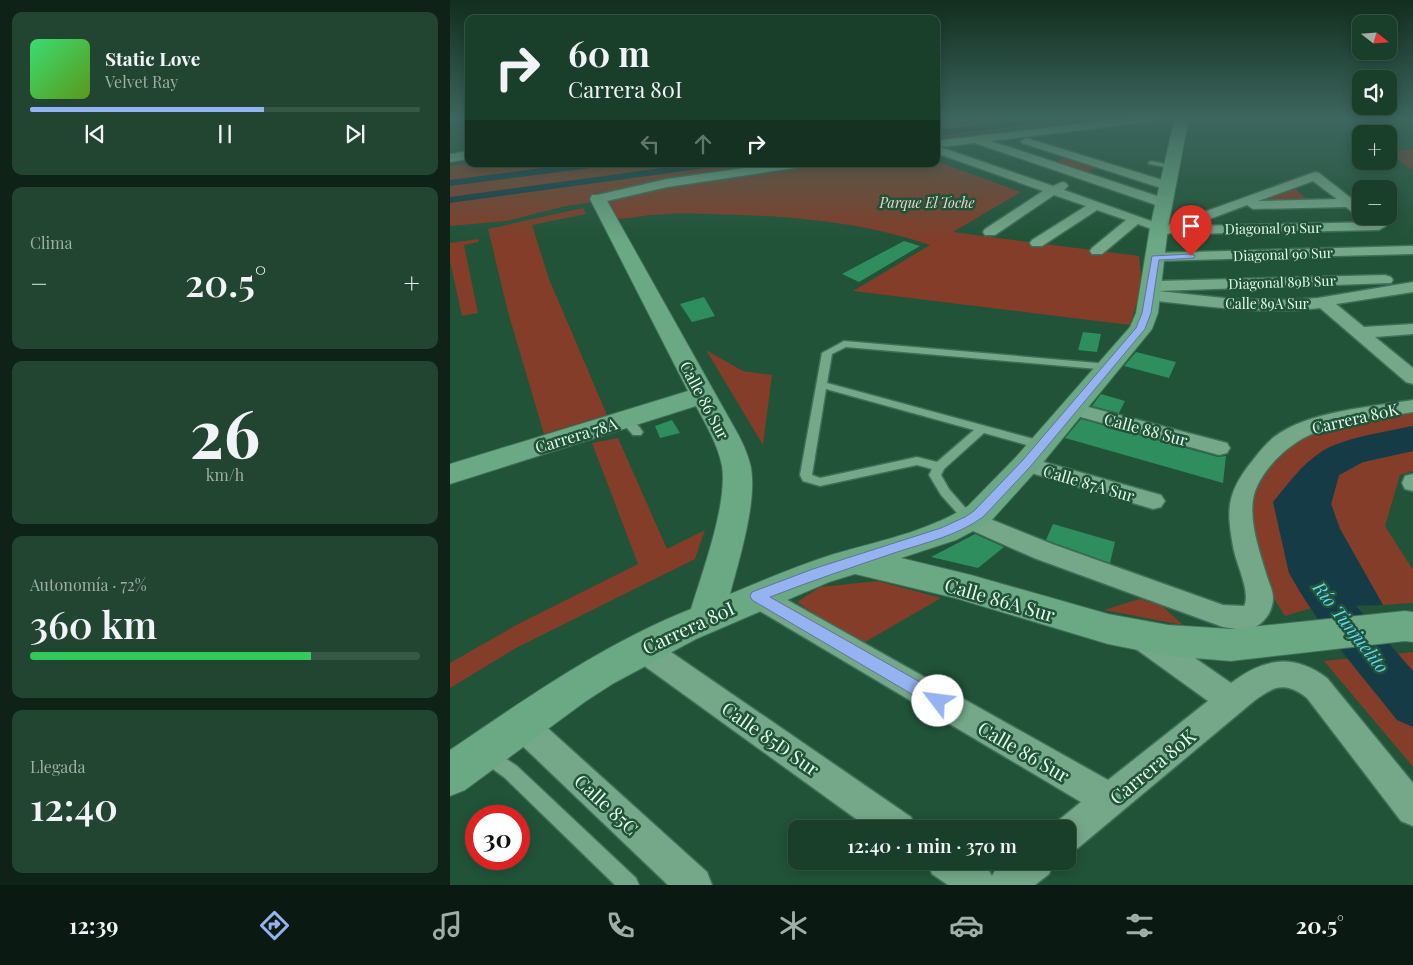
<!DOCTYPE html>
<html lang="es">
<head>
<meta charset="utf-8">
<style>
  :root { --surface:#193e2a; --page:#224532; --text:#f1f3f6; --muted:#9faea8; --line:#375747; --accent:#95b2f1 }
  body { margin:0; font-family:"Playfair Display",serif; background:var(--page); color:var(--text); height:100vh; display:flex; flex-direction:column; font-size:19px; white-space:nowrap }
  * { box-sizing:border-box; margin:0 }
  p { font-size:16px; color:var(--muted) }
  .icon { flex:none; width:28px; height:28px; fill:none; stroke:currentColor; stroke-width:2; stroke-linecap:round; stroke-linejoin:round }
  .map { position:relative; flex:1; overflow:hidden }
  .drawer { display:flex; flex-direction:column; gap:12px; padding:12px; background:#0e2217; width:450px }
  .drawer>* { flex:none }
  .top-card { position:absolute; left:15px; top:15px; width:475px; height:152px; border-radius:10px; box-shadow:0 2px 12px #0003,0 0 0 1px var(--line); background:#193e2a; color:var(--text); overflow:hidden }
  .needle { width:32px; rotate:107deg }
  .controls { position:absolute; left:902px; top:15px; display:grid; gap:10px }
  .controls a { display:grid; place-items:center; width:45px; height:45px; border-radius:10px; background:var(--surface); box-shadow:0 2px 12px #0003,0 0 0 1px var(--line); font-size:25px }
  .speed { position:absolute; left:15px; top:805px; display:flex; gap:10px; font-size:25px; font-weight:700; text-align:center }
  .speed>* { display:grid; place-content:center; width:65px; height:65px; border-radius:50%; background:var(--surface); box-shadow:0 2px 12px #0003,0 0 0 1px var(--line); line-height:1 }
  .speed .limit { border:8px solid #d22; background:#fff; color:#111 }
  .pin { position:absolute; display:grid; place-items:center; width:42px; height:42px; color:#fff; margin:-51px -21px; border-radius:50% 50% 50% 0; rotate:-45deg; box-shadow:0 0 5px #0007 }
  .pin .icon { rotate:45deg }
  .me { position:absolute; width:55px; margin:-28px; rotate:300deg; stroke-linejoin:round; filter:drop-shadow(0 0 4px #0008) }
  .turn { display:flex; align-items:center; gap:18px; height:105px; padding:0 20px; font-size:22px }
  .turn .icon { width:65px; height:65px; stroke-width:2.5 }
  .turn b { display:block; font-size:35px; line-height:42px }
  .lanes { display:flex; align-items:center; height:48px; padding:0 20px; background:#0003; justify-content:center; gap:25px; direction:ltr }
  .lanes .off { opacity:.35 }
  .big { font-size:38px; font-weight:600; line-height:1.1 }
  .drawer .card { flex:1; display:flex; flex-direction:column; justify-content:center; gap:8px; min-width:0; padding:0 18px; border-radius:10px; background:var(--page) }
  .drawer .dial { align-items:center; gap:0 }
  .dial b { font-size:65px; line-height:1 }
  .song { display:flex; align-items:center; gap:15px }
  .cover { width:60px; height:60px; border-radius:8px; background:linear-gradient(135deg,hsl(140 70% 55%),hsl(90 70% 35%)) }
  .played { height:5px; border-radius:2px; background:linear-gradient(90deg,var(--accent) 60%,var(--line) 60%) }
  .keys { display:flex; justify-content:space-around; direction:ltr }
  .heat { display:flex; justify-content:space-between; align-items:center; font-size:28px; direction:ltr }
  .charge { height:8px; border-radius:4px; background:linear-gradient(90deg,#34c759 72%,var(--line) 0) }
  .trip { position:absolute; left:338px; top:820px; width:288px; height:50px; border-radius:10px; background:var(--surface); box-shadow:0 2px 12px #0003,0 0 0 1px var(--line); font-weight:600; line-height:50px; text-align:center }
  .tabs { display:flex; height:80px; justify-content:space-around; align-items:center; background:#0a1911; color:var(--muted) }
  .tabs .icon { width:35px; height:35px }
  .tabs .on { color:var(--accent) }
  .tabs b { font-size:22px; color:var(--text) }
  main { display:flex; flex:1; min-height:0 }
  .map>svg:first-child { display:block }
</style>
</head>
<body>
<main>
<section class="drawer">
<div class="card">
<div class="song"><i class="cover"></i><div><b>Static Love</b><p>Velvet Ray</p></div></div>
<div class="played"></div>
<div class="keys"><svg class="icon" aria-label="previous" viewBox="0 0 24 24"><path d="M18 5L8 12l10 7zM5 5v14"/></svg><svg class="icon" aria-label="pause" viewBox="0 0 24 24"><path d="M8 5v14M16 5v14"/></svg><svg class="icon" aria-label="next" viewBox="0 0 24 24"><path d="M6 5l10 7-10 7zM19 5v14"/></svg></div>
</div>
<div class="card"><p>Clima</p>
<div class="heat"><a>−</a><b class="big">20.5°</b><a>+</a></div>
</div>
<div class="card dial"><b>26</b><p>km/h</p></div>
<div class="card"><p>Autonomía · 72%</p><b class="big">360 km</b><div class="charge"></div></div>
<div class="card"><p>Llegada</p><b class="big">12:40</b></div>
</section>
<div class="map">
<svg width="963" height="885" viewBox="0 0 963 885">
  <rect width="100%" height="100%" fill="#215338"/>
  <path fill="#833d28" d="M 486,117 L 662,117 L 486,138 Z
    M 963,149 L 963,170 L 939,154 L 939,152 Z
    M 617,157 L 648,167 L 632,174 L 601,163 Z
    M 486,161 L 571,192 L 503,232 L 689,256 L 692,286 L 680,325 L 403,291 L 480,245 C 407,220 330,215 254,214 C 236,213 217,214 200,215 C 188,216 177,220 166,218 L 156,200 L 116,206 L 56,221 L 0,226 L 0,166 L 19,163 L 486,164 Z
    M 842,186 L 861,203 L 797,205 Z
    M 133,208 L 136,214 L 82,225 L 99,279 L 157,415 L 94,434 L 58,312 L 38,229 Z
    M 29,239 L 28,242 L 14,245 L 28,313 L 12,316 L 0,261 L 0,243 Z
    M 256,350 L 293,371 L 322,375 L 313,445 Z
    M 963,409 L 963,426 L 910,437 L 872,451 L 838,569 L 865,607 L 835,616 L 813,581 L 798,550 L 800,483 L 819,457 L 871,424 Z
    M 168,438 L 217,549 L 255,530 L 245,559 L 66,648 L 0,688 L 0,663 L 70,623 L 188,564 L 142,443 Z
    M 963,451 L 963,471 L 950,475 L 935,526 L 963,570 L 963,603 L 933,605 L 890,529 L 881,504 L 889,475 L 913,462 Z
    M 428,581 L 491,598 L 410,645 L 347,602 L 370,587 Z
    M 689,599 L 711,605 L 733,625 L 654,610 Z
    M 963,652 L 963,767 L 874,661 Z"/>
  <path fill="#153c46" d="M 963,426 L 963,451 L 913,462 L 889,475 L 881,504 L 890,529 L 933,605 L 865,607 L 838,569 L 823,502 C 838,484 851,465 871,452 C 894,437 936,432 963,426 Z"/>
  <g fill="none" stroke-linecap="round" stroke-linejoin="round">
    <path fill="#153c46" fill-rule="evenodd" d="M 601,117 L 627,117 L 623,120 L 486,136 L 486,130 Z
      M 125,164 L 153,164 L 148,167 L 0,186 L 0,180 Z
      M 242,164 L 268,164 L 263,167 L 0,203 L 0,197 Z"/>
    <path fill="#153c46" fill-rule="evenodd" d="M 858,555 L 872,560 L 894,592 L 963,671 L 963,727 L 947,720 C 909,672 867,625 838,571 L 844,560 Z"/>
  </g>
  <path fill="#2e8e5e" d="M 454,241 L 470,246 L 409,282 L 392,274 Z
    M 254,297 L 265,316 L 242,322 L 230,304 Z
    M 633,332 L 651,334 L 647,352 L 628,350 Z
    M 686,352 L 726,362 L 719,378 L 674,366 Z
    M 651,394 L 675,401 L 669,413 L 642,406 Z
    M 631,419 L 768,457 L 776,456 L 773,483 L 615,438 Z
    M 222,420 L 230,433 L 210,438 L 205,426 Z
    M 603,524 L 665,542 L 660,563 L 596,540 Z
    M 525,534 L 554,547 L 528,568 L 481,557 Z"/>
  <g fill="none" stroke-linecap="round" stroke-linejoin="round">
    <defs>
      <path id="lane" d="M 701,161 L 725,166 L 722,168 L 699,164 L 698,163 Z
        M 394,341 L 659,364 L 664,367 L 659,370 L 396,347 L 382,354 L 377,383 L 595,442 L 597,445 L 591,449 L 534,433 L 494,469 L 491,475 L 499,489 L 526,520 L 524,523 L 516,523 L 491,495 L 479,475 L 482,469 L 467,465 L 370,486 L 353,481 L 350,475 L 372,353 ZM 376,389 L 524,430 L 487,462 L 467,457 L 370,478 L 362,475 Z
        M 175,417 C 182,418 189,426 193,432 L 191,435 L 183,435 L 170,420 L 171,418 Z
        M 38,747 L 67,766 L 186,878 L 189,885 L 165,885 L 55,778 L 32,761 L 30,755 L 32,749 Z"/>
      <path id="street" d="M 687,117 L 716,117 L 711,120 L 541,141 L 719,200 L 721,203 L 719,206 L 709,206 L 525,143 L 490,147 L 603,186 L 612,182 L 616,183 L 618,186 L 614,190 L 715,226 L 865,172 L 869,173 L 911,206 L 911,216 L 906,215 L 896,207 L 803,209 L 797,205 L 741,226 L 929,222 L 936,226 L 929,230 L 734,234 L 727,231 L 708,237 L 703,236 L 701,233 L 704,230 L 688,224 L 652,254 L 642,254 L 640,251 L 642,248 L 676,220 L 647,210 L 592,246 L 582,246 L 580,243 L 582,240 L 636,206 L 604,195 L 545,235 L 535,235 L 533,232 L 535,229 L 593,191 L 486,153 L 486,141 ZM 863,181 L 887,199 L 808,201 Z
        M 576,138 L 722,183 L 724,186 L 722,189 L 714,189 L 572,143 L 571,141 Z
        M 322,164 L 350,164 L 344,168 L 217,187 L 148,203 L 142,199 L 143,196 L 217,179 Z
        M 961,246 L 963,246 L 963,254 L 961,254 L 705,261 L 700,260 L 698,257 L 700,254 L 705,253 Z
        M 935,275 L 941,277 L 943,280 L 941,283 L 708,291 L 702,289 L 700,286 L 702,283 L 708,281 Z
        M 963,282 L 963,292 L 886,304 L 914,327 L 963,324 L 963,334 L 925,337 L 963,368 L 963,384 L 956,382 L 870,308 C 813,315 755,306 699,300 L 693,298 L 691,295 L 693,292 L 699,290 L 783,299 L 842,300 L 868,298 Z
        M 963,400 L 963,412 C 923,419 873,421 840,447 C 826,457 808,478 804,495 C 798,519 809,550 816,573 C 818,581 823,590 823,598 C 823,612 813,626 799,629 C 792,631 781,628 773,627 L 584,558 L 512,526 L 508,520 L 512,514 L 520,511 L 602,544 L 773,605 L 794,606 C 801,594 787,565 784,551 C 776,510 776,493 803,460 C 809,452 816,444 824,437 C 858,411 921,407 963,400 Z
        M 623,403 L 777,443 L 780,448 L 777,453 L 769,455 L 616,413 L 613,409 L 616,405 Z
        M 576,457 L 711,495 L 715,501 L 711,507 L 703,509 L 568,469 L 565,464 L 568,459 Z
        M 963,474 L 963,491 L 955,489 L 952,483 L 955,476 Z
        M 307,585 L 316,588 L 658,780 L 758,701 L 686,649 L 682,640 L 686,631 L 696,628 L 706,631 L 781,683 C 814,658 843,653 877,678 L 963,783 L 963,826 L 951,821 L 857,698 C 835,681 824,686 804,701 L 628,848 L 616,853 L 616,829 L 602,829 L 604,824 L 631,802 L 298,604 L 294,596 L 298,588 Z
        M 192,636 L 202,639 L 461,817 L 466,829 L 420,829 L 182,657 L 178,648 L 182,639 Z
        M 70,708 L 81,713 L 257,872 L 262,885 L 218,885 L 59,733 L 55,723 L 59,713 Z
        M 477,861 C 497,861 533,854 542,876 C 552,854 584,861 604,861 L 599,874 L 585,885 L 498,885 L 482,874 Z"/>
      <path id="secondary" d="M 725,117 L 739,117 L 718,227 L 708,313 L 702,329 L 586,471 L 540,522 L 506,540 L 451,558 L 521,575 L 658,614 L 718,625 L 781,629 L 955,611 L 963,612 L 963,642 L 955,641 L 781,661 L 718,656 L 658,644 L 505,598 L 405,574 L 379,582 L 246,639 L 164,683 L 136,701 L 15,790 L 0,796 L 0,750 C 77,698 153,644 241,609 C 252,573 278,503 272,466 C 268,445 256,425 246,406 L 0,484 L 0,464 L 238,391 L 140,199 L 142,195 L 154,195 L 156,199 L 289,436 C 294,446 299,457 301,468 C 307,503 289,560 280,594 C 314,580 349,565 384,554 C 429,541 479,531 518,506 L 566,457 L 680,327 L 686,313 L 700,227 Z
        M 19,151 L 19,159 L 0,162 L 0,154 Z"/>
    </defs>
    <use href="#lane" stroke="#3f6f58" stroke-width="3"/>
    <use href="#street" stroke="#3f6f58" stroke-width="3"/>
    <use href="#secondary" stroke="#3f6f58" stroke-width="2"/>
    <use href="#lane" fill="#75a889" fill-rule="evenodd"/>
    <use href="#street" fill="#75a889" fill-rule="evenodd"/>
    <use href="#secondary" fill="#6ba884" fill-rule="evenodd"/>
  </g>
  <linearGradient id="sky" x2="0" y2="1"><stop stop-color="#122e1f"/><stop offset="0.49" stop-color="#3d665e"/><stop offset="1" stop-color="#3d665e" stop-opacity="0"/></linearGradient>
  <rect width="963" height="241" fill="url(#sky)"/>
  <path fill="#95b2f1" stroke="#61749d" d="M 741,254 L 745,256 L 744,258 L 709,260 L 701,313 L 695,329 L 580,467 L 533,517 C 507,536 474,543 444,553 C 403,567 361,581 320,597 L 493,695 L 496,701 L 493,706 L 488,708 L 482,706 L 302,600 L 300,596 L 302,592 L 363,569 L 491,528 L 515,517 L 524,511 L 572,461 L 686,328 L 692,313 L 702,256 Z"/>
  <g text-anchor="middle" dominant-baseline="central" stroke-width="5" stroke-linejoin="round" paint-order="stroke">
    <g font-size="14" font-style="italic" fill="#eed5ce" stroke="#215338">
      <text x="477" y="202">Parque El Toche</text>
    </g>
    <g font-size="14" fill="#e2fceb" stroke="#215338">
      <text transform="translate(823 228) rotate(-1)">Diagonal 91 Sur</text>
      <text transform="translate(833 254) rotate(-2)">Diagonal 90 Sur</text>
      <text transform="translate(832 282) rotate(-2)">Diagonal 89B Sur</text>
      <text x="817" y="303">Calle 89A Sur</text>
    </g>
    <g font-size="16" fill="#e2fceb" stroke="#215338">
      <text transform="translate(255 400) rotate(62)">Calle 86 Sur</text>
      <text transform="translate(905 418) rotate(-13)">Carrera 80K</text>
      <text transform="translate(696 429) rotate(15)">Calle 88 Sur</text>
      <text transform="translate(126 435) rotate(-17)">Carrera 78A</text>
      <text transform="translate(639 483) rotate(16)">Calle 87A Sur</text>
    </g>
    <g font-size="18" font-style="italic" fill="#5ed9f9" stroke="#215338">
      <text transform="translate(901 627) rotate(52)">Río Tunjuelito</text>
    </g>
    <g font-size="19" fill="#e2fceb" stroke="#215338">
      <text transform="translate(550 599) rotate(16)">Calle 86A Sur</text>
      <text transform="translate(238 627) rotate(-25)">Carrera 80I</text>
      <text transform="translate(321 738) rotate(35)">Calle 85D Sur</text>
      <text transform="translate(574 751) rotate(30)">Calle 86 Sur</text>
      <text transform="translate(702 766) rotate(-40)">Carrera 80K</text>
      <text transform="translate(157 804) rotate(43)">Calle 85C</text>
    </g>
  </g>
</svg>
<div class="controls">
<a><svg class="needle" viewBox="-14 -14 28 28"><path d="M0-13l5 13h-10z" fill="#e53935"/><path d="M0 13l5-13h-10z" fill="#9faea8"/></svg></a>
<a><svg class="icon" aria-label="sound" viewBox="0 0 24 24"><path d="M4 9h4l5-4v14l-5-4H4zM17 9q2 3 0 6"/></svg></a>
<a>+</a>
<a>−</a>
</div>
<div class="speed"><div class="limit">30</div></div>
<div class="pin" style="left:741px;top:256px;background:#d93025"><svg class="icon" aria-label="arrive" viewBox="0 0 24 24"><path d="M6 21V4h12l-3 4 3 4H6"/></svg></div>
<svg class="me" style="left:488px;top:701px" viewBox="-20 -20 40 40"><circle r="19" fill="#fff"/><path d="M0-13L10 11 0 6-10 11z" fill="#95b2f1"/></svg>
<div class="trip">12:40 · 1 min · 370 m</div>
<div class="top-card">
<div class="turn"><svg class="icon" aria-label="right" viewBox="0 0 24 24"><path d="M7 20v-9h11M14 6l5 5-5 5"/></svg><div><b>60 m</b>Carrera 80I</div></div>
<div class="lanes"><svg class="icon off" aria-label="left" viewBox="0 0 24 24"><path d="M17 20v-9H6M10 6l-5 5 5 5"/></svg><svg class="icon off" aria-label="ahead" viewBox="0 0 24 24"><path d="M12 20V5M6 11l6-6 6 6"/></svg><svg class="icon" aria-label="right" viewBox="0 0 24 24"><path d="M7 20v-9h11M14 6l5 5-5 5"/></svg></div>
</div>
</div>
</main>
<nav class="tabs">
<b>12:39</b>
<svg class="icon on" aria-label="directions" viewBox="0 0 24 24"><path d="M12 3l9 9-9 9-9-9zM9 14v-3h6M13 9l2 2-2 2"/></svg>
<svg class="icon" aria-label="music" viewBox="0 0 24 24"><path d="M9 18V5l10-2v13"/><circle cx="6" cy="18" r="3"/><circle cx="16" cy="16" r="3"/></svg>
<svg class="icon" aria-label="phone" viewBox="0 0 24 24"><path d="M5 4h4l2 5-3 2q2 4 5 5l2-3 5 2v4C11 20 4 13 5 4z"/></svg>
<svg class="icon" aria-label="climate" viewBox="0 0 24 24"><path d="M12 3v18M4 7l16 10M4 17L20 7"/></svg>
<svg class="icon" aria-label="car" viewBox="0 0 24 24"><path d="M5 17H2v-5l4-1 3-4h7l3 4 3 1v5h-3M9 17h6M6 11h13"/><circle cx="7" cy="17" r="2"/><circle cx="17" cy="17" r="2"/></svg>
<svg class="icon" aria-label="filters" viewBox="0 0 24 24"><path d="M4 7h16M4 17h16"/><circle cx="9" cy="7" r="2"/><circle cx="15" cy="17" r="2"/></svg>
<b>20.5°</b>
</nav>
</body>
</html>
